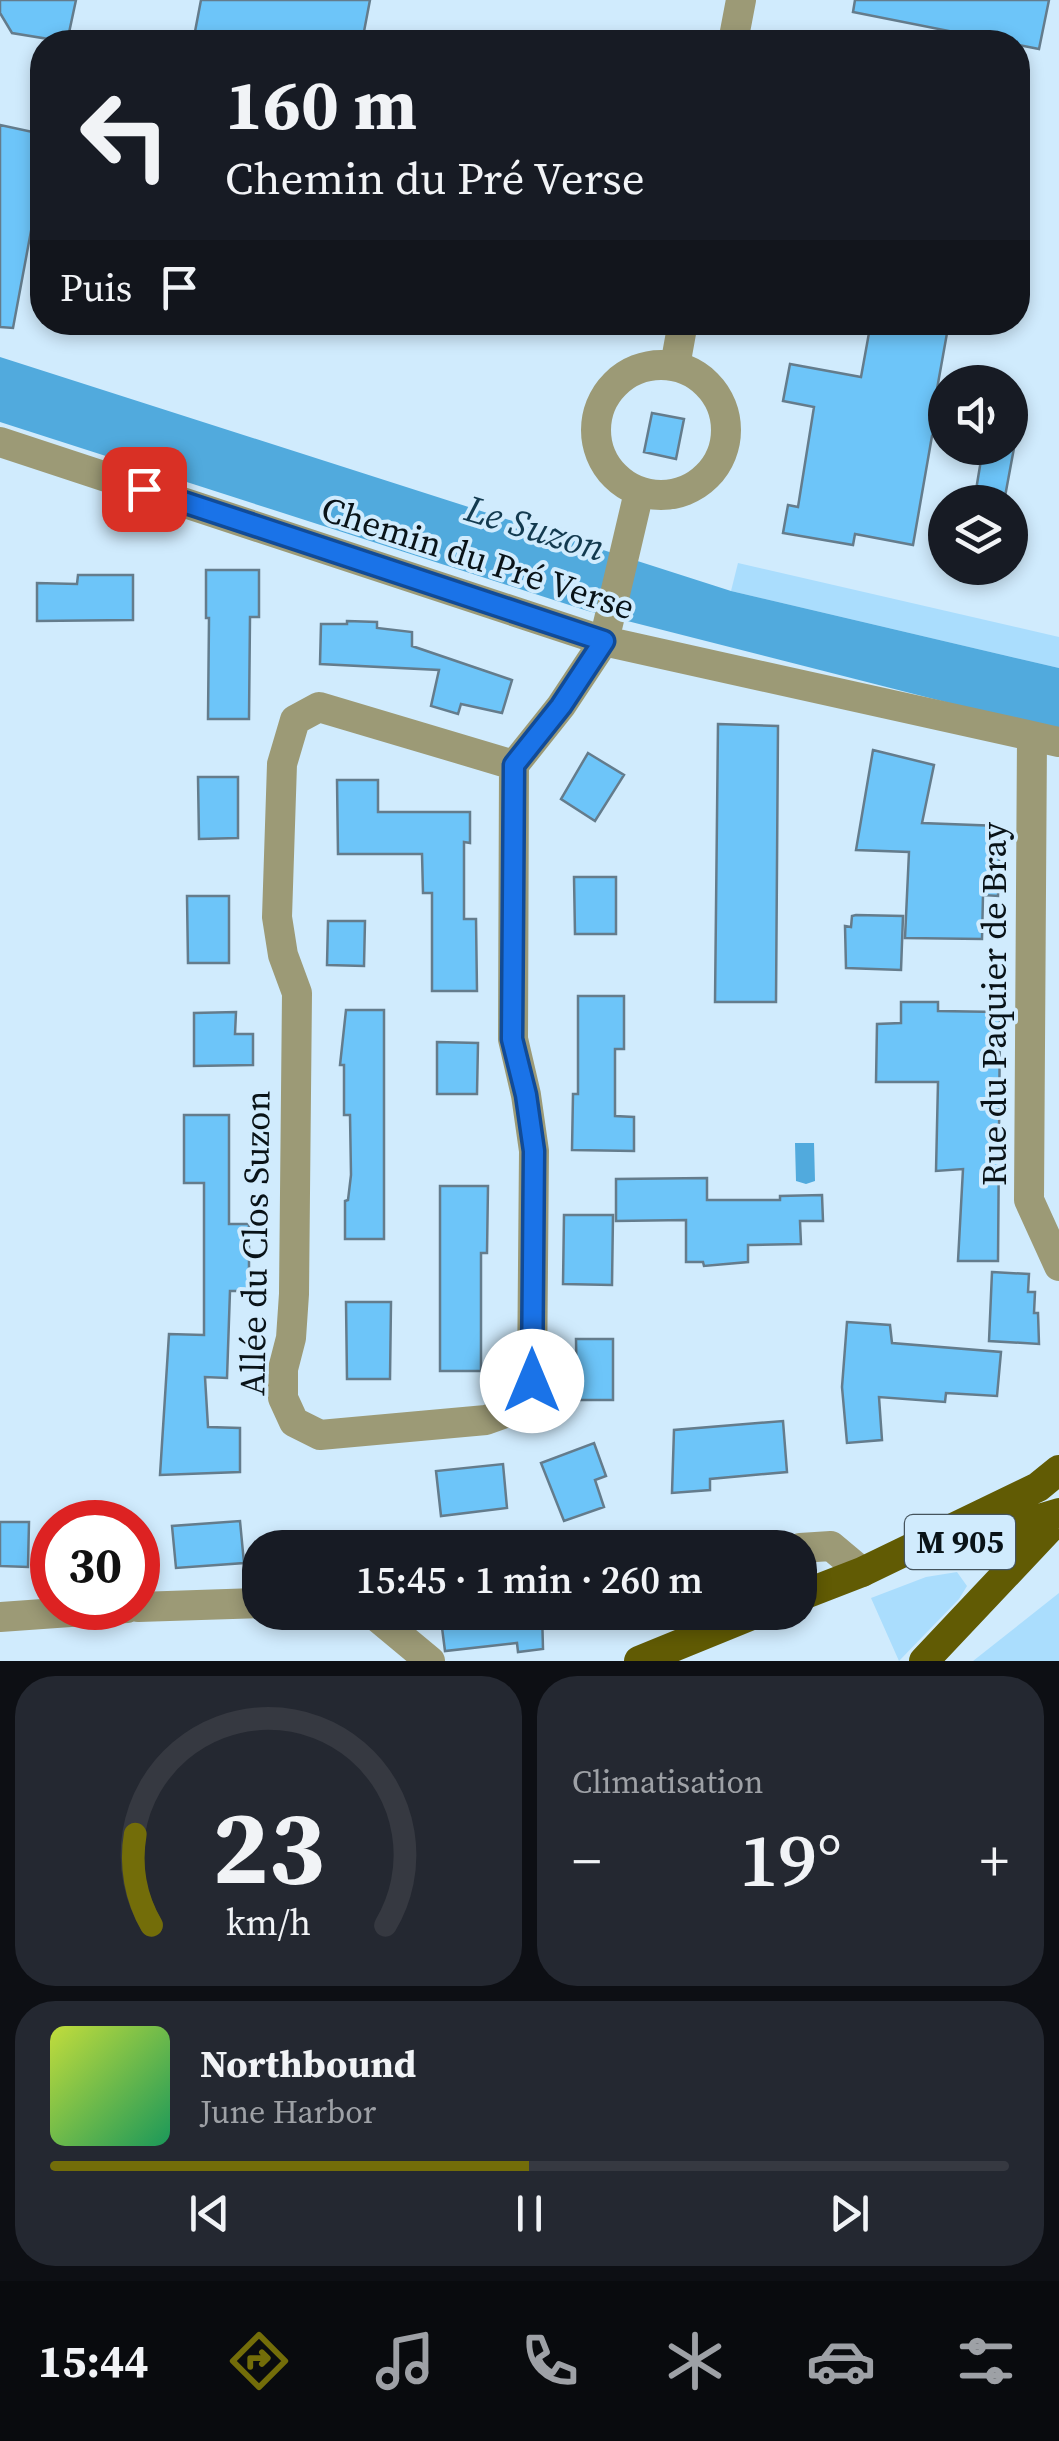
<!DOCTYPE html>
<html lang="fr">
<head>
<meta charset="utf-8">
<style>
  :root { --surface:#171b24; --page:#242831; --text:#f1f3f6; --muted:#9ea1a6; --line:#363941; --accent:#736d09 }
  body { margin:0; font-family:"Source Serif 4",serif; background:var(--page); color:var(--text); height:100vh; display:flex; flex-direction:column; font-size:38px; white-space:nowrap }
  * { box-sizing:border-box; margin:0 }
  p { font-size:32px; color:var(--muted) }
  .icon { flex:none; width:55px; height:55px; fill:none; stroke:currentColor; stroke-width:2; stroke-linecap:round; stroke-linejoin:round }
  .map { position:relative; height:1661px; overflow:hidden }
  .drawer { display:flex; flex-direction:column; gap:15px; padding:15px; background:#0d0f14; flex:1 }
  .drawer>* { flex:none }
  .hud { position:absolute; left:30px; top:30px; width:1000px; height:305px; border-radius:40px; box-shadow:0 5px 15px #0003; background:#171b24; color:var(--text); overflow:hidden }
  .controls { position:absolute; left:928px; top:365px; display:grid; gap:20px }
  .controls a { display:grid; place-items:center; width:100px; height:100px; border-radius:50%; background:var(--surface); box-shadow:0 5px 15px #0003; font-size:50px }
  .speed { position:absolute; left:30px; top:1500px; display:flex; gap:20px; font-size:50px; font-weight:700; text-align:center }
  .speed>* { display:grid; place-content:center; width:130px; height:130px; border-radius:50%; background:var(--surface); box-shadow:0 5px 15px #0003; line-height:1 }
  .speed .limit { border:15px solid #d22; background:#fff; color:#111 }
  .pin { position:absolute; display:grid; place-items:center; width:85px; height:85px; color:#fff; margin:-42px; border-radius:20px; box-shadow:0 5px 15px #0006 }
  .me { position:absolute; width:110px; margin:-55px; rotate:0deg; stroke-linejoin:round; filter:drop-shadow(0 0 8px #0008) }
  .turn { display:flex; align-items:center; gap:35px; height:210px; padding:0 30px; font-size:45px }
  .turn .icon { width:130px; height:130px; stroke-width:2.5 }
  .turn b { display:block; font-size:70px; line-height:85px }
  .then { display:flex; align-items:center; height:95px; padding:0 30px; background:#0003; gap:20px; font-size:38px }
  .big { font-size:75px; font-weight:600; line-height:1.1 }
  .drawer .card { flex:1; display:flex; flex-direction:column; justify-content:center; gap:15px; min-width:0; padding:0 35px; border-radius:40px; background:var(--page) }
  .drawer .dial { align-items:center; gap:0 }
  .dial svg { height:260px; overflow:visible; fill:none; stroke:var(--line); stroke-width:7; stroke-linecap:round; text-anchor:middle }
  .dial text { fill:var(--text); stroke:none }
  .song { display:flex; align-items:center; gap:30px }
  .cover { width:120px; height:120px; border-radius:15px; background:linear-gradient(135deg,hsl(70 70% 55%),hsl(150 70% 35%)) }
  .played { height:10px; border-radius:5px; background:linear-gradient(90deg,var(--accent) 50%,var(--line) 50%) }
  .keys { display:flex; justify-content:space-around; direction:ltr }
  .heat { display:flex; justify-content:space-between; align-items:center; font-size:55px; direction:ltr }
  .drawer .tiles { flex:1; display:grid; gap:15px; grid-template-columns:1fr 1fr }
  .card:last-child { grid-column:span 2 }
  .trip { position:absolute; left:242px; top:1530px; width:575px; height:100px; border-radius:40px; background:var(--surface); box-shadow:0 5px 15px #0003; font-weight:600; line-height:100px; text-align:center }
  .tab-bar { display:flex; height:160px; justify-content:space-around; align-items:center; background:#090b0e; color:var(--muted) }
  .tab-bar .icon { width:70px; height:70px }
  .tab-bar .on { color:var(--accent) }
  .tab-bar b { font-size:45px; color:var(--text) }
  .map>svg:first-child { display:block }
</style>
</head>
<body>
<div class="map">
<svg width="1059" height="1661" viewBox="0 0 1059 1661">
  <rect width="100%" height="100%" fill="#d0ebfd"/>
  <path fill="#aaddfd" d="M 738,563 L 1059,637 L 1059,668 L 731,591 Z
    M 957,1572 L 967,1586 L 959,1599 L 899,1661 L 871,1598 L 926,1577 Z
    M 1059,1593 L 1059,1661 L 973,1661 Z"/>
  <path fill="#51aadd" d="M 0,357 L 731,591 L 1059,668 L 1059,731 L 588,611 L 0,422 Z
    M 795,1143 L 814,1143 L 815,1181 L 806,1184 L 796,1181 Z"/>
  <path fill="#6dc5f9" stroke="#647c8c" stroke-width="2.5" d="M 0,0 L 76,0 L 67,42 L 12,33 L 0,13 Z
    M 201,0 L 370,0 L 362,42 L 193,42 Z
    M 855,0 L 1049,0 L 1039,49 L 853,12 Z
    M 0,125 L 42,134 L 42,172 L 13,328 L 0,327 Z
    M 871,322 L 949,322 L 937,389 L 945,391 L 945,438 L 932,436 L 913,545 L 855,534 L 853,545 L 783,533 L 788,505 L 798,507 L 814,407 L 783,401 L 790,364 L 861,377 Z
    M 652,413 L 684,419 L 676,459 L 644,452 Z
    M 983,448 L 1014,448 L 1004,502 L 974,502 Z
    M 206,570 L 259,570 L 259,617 L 250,617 L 249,719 L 208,719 L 209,618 L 206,618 Z
    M 78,575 L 133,575 L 133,620 L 37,621 L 37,583 L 77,584 Z
    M 347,621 L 377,622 L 377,628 L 412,632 L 412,646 L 512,680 L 502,713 L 461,704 L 458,714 L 431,706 L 439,670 L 320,664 L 321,624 L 347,624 Z
    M 718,724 L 778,726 L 776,1002 L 715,1002 Z
    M 873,750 L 934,765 L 922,823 L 1000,826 L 998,896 L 983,895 L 982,939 L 905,938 L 909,852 L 856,850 Z
    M 588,753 L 624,775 L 595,821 L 561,799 Z
    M 198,777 L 238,777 L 238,838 L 199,839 Z
    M 337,780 L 378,780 L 378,812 L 470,812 L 470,843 L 464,842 L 464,919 L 476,919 L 477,991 L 432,991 L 432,893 L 423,893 L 422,854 L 338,854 Z
    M 574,877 L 616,877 L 616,934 L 575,934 Z
    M 187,896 L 229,896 L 229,963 L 188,963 Z
    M 856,915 L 903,916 L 901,970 L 846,968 L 845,926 L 851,927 L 852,916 Z
    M 328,921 L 365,921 L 364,966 L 327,965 Z
    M 578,996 L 624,996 L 624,1049 L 615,1049 L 615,1116 L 634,1117 L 634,1151 L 572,1150 L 573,1094 L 578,1094 Z
    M 901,1002 L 938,1002 L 938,1011 L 1000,1012 L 998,1261 L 958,1261 L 963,1169 L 936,1171 L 938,1082 L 876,1082 L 877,1024 L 901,1023 Z
    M 346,1010 L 384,1010 L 384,1239 L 345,1239 L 345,1201 L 348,1200 L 351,1175 L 350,1115 L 344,1115 L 344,1065 L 340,1065 Z
    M 236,1012 L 235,1034 L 253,1034 L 253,1065 L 194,1066 L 194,1013 Z
    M 437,1042 L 478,1043 L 477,1094 L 437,1094 Z
    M 184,1115 L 229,1115 L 229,1224 L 249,1224 L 249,1291 L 230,1291 L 227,1378 L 205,1377 L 208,1427 L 240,1428 L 240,1472 L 160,1475 L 169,1334 L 204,1335 L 204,1183 L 184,1183 Z
    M 707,1178 L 707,1200 L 780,1200 L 780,1196 L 822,1195 L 823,1221 L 800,1221 L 801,1244 L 748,1245 L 748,1262 L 704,1266 L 703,1262 L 686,1262 L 686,1220 L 616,1221 L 616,1179 Z
    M 440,1186 L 488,1186 L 487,1253 L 481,1253 L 481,1371 L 440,1371 Z
    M 564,1215 L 613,1215 L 612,1285 L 563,1284 Z
    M 992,1272 L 1029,1274 L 1028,1292 L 1035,1292 L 1034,1313 L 1038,1313 L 1039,1344 L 989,1341 Z
    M 346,1302 L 391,1302 L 390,1379 L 347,1379 Z
    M 847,1322 L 890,1325 L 892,1343 L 1001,1352 L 997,1396 L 946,1393 L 945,1402 L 879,1397 L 882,1440 L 847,1443 L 842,1387 Z
    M 576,1339 L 613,1339 L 613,1400 L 577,1400 Z
    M 783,1421 L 787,1472 L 710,1479 L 710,1490 L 672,1493 L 674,1430 Z
    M 594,1443 L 606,1476 L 595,1480 L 604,1507 L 564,1521 L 541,1463 Z
    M 503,1464 L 507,1508 L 441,1516 L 436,1471 Z
    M 240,1521 L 244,1563 L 176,1568 L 172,1526 Z
    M 0,1522 L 29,1522 L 28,1567 L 0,1566 Z
    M 440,1612 L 542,1612 L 543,1649 L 518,1652 L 517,1643 L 445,1651 Z"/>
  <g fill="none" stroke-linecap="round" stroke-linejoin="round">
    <path stroke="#9c9a76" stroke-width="30" d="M 733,42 L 741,0
      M596 430a65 65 0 1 1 130 0a65 65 0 1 1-130 0Z
      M 675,366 L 683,322
      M 0,442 L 604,641 L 1059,742
      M 1032,736 L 1029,1200 L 1059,1266
      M 514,765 L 319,707 L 295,720 L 282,764 L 277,917 L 283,955 L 297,993 L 294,1294 L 291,1338 L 283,1369 L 283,1398 L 294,1422 L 320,1435 L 486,1420 L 519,1408 L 532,1381 L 534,1151 L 526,1095 L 513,1039 L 514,765 L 561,706 L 604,641 L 639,492
      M 800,1548 L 831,1546 L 862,1572
      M 138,1607 L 260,1603
      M 371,1612 L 430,1661
      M 0,1617 L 127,1608"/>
    <path stroke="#615b04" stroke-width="30" d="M 952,1545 L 1059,1513
      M 800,1596 L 862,1572 L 1038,1487 L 1059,1470
      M 639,1661 L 759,1612
      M 924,1661 L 1059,1518"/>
  </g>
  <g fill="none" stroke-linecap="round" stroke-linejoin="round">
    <defs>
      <path id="route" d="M 144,489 L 604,641 L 561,706 L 514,765 L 512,1039 L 526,1095 L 534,1151 L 532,1381"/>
    </defs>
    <use href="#route" stroke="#114b97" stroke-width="25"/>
    <use href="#route" stroke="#1a73e8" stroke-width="18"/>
  </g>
  <g text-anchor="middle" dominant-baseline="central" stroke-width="8" stroke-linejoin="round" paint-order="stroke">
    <rect fill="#d0ebfd" stroke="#45545d" stroke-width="2.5" x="905" y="1515" width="110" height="54" rx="8"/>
    <g font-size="32" font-weight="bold" fill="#091318">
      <text x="960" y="1542">M 905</text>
    </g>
    <g font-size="35" fill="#091318" stroke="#d0ebfd">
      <text transform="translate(478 558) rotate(18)">Chemin du Pré Verse</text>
      <text transform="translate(994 1004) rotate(-90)">Rue du Paquier de Bray</text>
      <text transform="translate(255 1243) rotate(-89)">Allée du Clos Suzon</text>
    </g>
    <g font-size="38" font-style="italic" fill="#133a4f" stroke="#d0ebfd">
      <text transform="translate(535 528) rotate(17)">Le Suzon</text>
    </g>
  </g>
</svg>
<div class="controls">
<a><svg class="icon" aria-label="sound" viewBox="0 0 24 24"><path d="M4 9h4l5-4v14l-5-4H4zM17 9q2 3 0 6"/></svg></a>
<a><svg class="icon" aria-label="layers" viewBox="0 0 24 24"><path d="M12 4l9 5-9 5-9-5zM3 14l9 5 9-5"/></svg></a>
</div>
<div class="speed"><div class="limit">30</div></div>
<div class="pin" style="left:144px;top:489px;background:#d93025"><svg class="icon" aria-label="arrive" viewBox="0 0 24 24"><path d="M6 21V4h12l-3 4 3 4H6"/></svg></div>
<svg class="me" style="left:532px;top:1381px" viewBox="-20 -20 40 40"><circle r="19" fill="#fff"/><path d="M0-13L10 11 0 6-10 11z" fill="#1a73e8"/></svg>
<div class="trip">15:45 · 1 min · 260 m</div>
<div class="hud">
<div class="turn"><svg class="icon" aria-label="left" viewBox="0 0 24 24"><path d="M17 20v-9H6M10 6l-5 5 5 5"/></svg><div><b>160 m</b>Chemin du Pré Verse</div></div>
<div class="then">Puis<svg class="icon" aria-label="arrive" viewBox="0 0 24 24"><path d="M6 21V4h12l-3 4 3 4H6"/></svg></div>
</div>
</div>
<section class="drawer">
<div class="tiles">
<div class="card dial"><svg viewBox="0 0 100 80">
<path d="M14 69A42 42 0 1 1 86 69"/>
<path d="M14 69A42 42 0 0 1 9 41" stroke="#736d09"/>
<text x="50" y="56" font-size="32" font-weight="700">23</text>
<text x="50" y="72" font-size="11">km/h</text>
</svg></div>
<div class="card"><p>Climatisation</p>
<div class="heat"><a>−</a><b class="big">19°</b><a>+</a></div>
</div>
<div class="card">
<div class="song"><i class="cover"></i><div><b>Northbound</b><p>June Harbor</p></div></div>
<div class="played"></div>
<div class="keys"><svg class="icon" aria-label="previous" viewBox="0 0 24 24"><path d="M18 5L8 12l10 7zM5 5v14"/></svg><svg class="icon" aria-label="pause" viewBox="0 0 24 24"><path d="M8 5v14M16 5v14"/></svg><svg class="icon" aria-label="next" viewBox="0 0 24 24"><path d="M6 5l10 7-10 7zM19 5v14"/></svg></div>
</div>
</div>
</section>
<nav class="tab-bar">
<b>15:44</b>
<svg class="icon on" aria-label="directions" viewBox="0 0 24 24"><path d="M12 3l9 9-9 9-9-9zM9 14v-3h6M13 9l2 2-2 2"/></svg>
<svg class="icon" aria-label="music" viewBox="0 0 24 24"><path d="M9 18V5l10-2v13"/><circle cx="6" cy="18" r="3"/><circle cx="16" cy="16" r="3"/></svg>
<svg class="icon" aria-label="phone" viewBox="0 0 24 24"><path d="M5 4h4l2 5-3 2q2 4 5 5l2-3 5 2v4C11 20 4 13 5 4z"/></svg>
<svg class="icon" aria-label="climate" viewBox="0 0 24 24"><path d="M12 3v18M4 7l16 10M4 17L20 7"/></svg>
<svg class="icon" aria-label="car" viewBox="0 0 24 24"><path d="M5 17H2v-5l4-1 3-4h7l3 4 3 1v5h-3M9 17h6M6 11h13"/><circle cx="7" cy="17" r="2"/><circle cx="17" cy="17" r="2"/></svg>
<svg class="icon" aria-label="filters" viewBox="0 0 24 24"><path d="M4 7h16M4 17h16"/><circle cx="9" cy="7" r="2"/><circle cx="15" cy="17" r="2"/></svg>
</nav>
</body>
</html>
